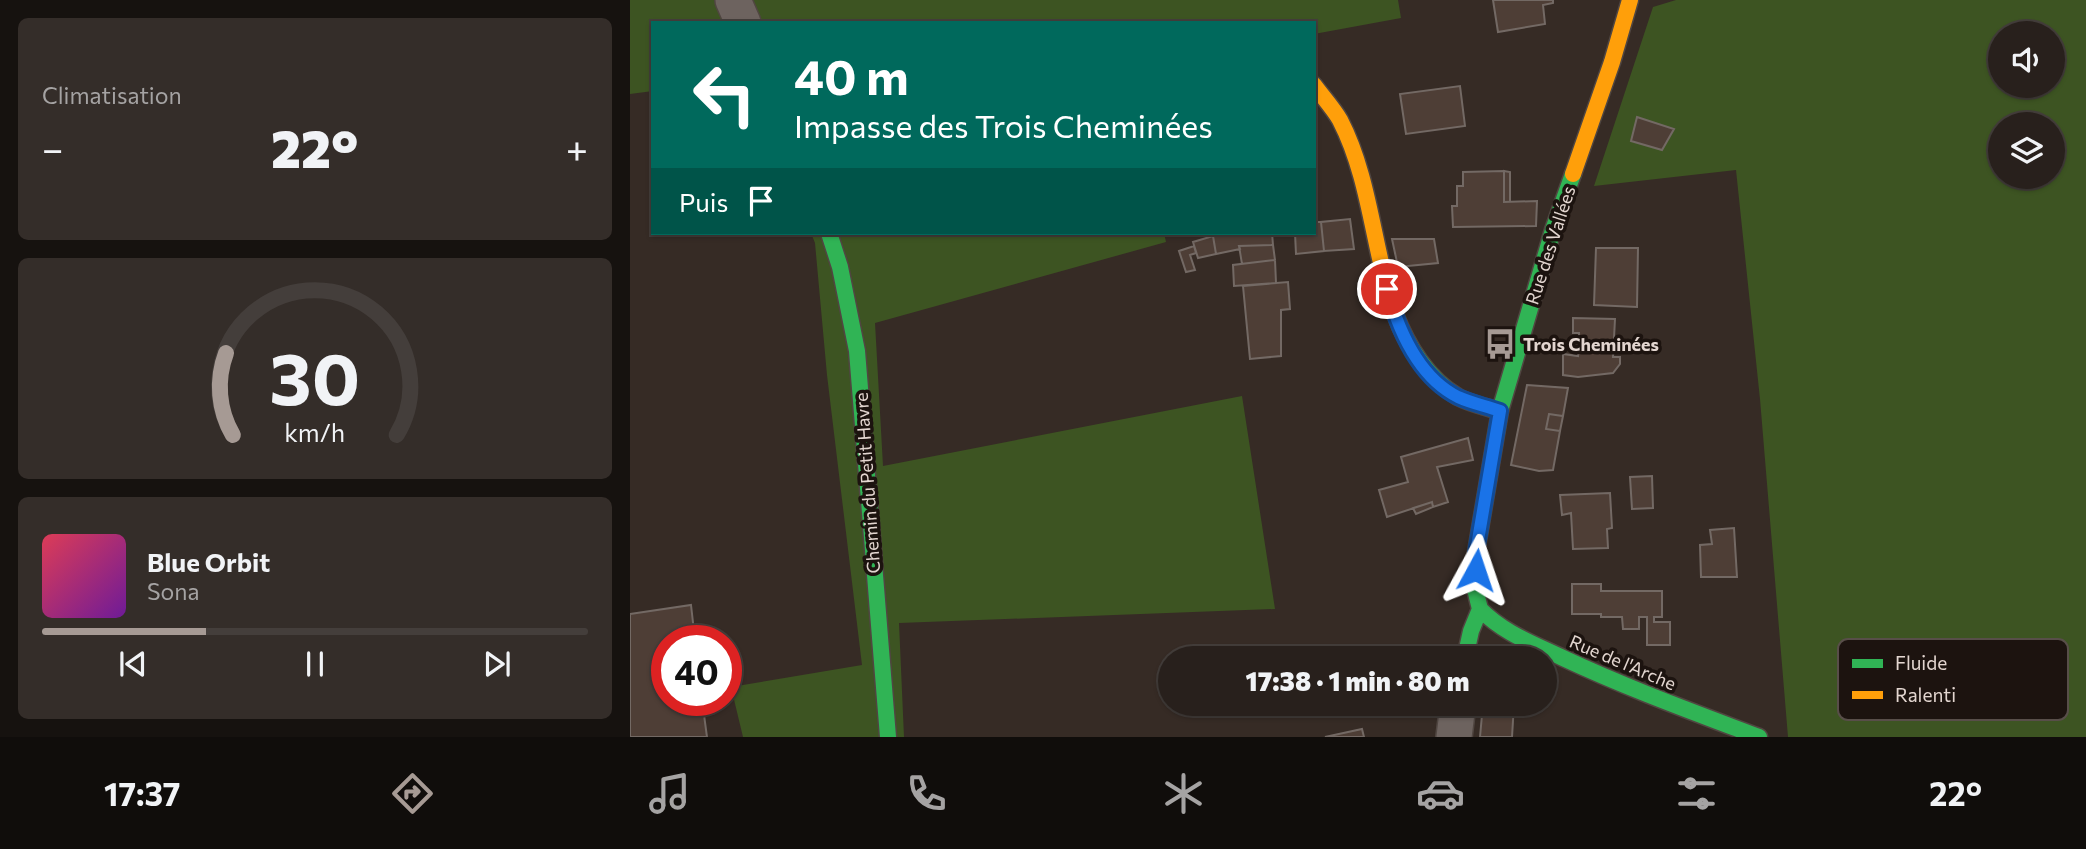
<!DOCTYPE html>
<html lang="fr">
<head>
<meta charset="utf-8">
<style>
  :root { --surface:#28201c; --page:#342d29; --text:#f1f3f6; --muted:#a5a3a3; --line:#443e3b; --accent:#a69a94 }
  body { margin:0; font-family:Commissioner,sans-serif; background:var(--page); color:var(--text); height:100vh; display:flex; flex-direction:column; font-size:26px; white-space:nowrap }
  * { box-sizing:border-box; margin:0 }
  p { font-size:23px; color:var(--muted) }
  .icon { flex:none; width:38px; height:38px; fill:none; stroke:currentColor; stroke-width:2; stroke-linecap:round; stroke-linejoin:round }
  .map { position:relative; flex:1; overflow:hidden }
  .panel { display:flex; flex-direction:column; gap:18px; padding:18px; background:#16120f; width:630px }
  .panel>* { flex:none }
  .guide { position:absolute; left:21px; top:21px; width:665px; height:214px; border-radius:0px; box-shadow:0 2px 5px #0004,0 0 0 2px var(--line); background:#00695c; color:#fff; overflow:hidden }
  .buttons { position:absolute; left:1358px; top:21px; display:grid; gap:14px }
  .buttons a { display:grid; place-items:center; width:77px; height:77px; border-radius:50%; background:var(--surface); box-shadow:0 2px 5px #0004,0 0 0 2px var(--line); font-size:35px }
  .speed { position:absolute; left:21px; top:625px; display:flex; gap:14px; font-size:35px; font-weight:700; text-align:center }
  .speed>* { display:grid; place-content:center; width:91px; height:91px; border-radius:50%; background:var(--surface); box-shadow:0 2px 5px #0004,0 0 0 2px var(--line); line-height:1 }
  .speed .limit { border:10px solid #d22; background:#fff; color:#111 }
  .pin { position:absolute; display:grid; place-items:center; width:60px; height:60px; color:#fff; margin:-30px; border:4px solid #fff; border-radius:50%; box-shadow:0 2px 7px #0007 }
  .me { position:absolute; width:77px; margin:-38px; rotate:5deg; stroke-linejoin:round; filter:drop-shadow(0 0 5px #0008) }
  .turn { display:flex; align-items:center; gap:24px; height:147px; padding:0 28px; font-size:32px }
  .turn .icon { width:91px; height:91px; stroke-width:2.5 }
  .turn b { display:block; font-size:49px; line-height:60px }
  .then { display:flex; align-items:center; height:66px; padding:0 28px; background:#0003; gap:14px; font-size:26px }
  .big { font-size:52px; font-weight:800; line-height:1.1 }
  .panel .widget { flex:1; display:flex; flex-direction:column; justify-content:center; gap:10px; min-width:0; padding:0 24px; border-radius:10px; background:var(--page) }
  .panel .dial { align-items:center; gap:0 }
  .dial svg { height:182px; overflow:visible; fill:none; stroke:var(--line); stroke-width:7; stroke-linecap:round; text-anchor:middle }
  .dial text { fill:var(--text); stroke:none }
  .song { display:flex; align-items:center; gap:21px }
  .cover { width:84px; height:84px; border-radius:10px; background:linear-gradient(135deg,hsl(350 70% 55%),hsl(280 70% 35%)) }
  .played { height:7px; border-radius:4px; background:linear-gradient(90deg,var(--accent) 30%,var(--line) 30%) }
  .keys { display:flex; justify-content:space-around; direction:ltr }
  .heat { display:flex; justify-content:space-between; align-items:center; font-size:38px; direction:ltr }
  .trip { position:absolute; left:528px; top:646px; width:399px; height:70px; border-radius:35px; background:var(--surface); box-shadow:0 2px 5px #0004,0 0 0 2px var(--line); font-weight:800; line-height:70px; text-align:center }
  .dock { display:flex; height:112px; justify-content:space-around; align-items:center; background:#100d0b; color:var(--muted) }
  .dock .icon { width:49px; height:49px }
  .dock .on { color:var(--accent) }
  .dock b { font-size:32px; color:var(--text) }
  main { display:flex; flex:1; min-height:0 }
  .map>svg:first-child { display:block }
</style>
</head>
<body>
<main>
<section class="panel">
<div class="widget"><p>Climatisation</p>
<div class="heat"><a>−</a><b class="big">22°</b><a>+</a></div>
</div>
<div class="widget dial"><svg viewBox="0 0 100 80">
<path d="M14 69A42 42 0 1 1 86 69"/>
<path d="M14 69A42 42 0 0 1 11 33" stroke="#a69a94"/>
<text x="50" y="56" font-size="32" font-weight="700">30</text>
<text x="50" y="72" font-size="11">km/h</text>
</svg></div>
<div class="widget">
<div class="song"><i class="cover"></i><div><b>Blue Orbit</b><p>Sona</p></div></div>
<div class="played"></div>
<div class="keys"><svg class="icon" aria-label="previous" viewBox="0 0 24 24"><path d="M18 5L8 12l10 7zM5 5v14"/></svg><svg class="icon" aria-label="pause" viewBox="0 0 24 24"><path d="M8 5v14M16 5v14"/></svg><svg class="icon" aria-label="next" viewBox="0 0 24 24"><path d="M6 5l10 7-10 7zM19 5v14"/></svg></div>
</div>
</section>
<div class="map">
<svg width="1456" height="737" viewBox="0 0 1456 737">
  <rect width="100%" height="100%" fill="#362b25"/>
  <path fill="#3d5422" fill-rule="evenodd" d="M 0,0 L 768,0 L 771,18 L 684,34 L 684,23 L 23,23 L 23,91 L 0,94 Z
    M 1046,0 L 1456,0 L 1456,737 L 1158,737 L 1130,399 L 1106,170 L 964,186 L 1023,7 ZM 1370,33 L 1423,33 L 1423,86 L 1370,86 ZM 1370,124 L 1423,124 L 1423,177 L 1370,177 Z
    M 181,233 L 534,233 L 536,242 L 245,323 L 253,466 L 612,396 L 645,609 L 269,623 L 274,737 L 113,737 L 101,687 L 232,665 L 197,375 L 185,243 Z"/>
  <path fill="#4e3e36" stroke="#736964" stroke-width="2" d="M 863,0 L 923,0 L 923,3 L 913,5 L 915,24 L 868,32 Z
    M 830,86 L 835,126 L 776,134 L 770,94 Z
    M 1007,117 L 1044,129 L 1032,150 L 1001,141 Z
    M 874,171 L 880,172 L 880,202 L 874,202 Z
    M 874,171 L 874,202 L 907,201 L 906,226 L 823,227 L 822,206 L 827,206 L 827,186 L 833,186 L 833,172 Z
    M 720,219 L 724,249 L 694,251 L 691,222 Z
    M 684,222 L 691,222 L 694,251 L 666,254 L 665,233 L 684,233 Z
    M 595,233 L 642,233 L 643,245 L 609,246 L 610,249 L 586,254 L 583,236 Z
    M 583,236 L 586,254 L 568,258 L 563,242 Z
    M 762,239 L 804,239 L 808,263 L 768,267 Z
    M 643,245 L 645,260 L 612,264 L 609,246 Z
    M 564,246 L 566,253 L 560,255 L 565,270 L 556,272 L 549,251 Z
    M 966,248 L 1008,248 L 1007,307 L 964,305 Z
    M 645,260 L 646,283 L 604,286 L 603,265 Z
    M 658,282 L 660,309 L 651,310 L 651,356 L 620,359 L 613,286 Z
    M 943,318 L 985,319 L 983,357 L 990,357 L 990,364 L 983,373 L 948,377 L 933,375 L 933,354 L 948,356 L 949,333 L 943,333 Z
    M 897,385 L 938,388 L 933,416 L 919,414 L 916,429 L 930,431 L 923,470 L 909,471 L 881,465 Z
    M 919,414 L 933,416 L 930,431 L 916,429 Z
    M 838,438 L 843,460 L 807,467 L 818,502 L 803,507 L 802,502 L 757,517 L 749,490 L 778,482 L 771,457 Z
    M 1022,476 L 1023,508 L 1002,509 L 1000,477 Z
    M 980,493 L 982,528 L 977,529 L 978,548 L 943,549 L 941,513 L 932,515 L 930,495 Z
    M 802,502 L 803,507 L 786,514 L 783,508 Z
    M 1104,528 L 1107,577 L 1071,577 L 1070,545 L 1082,544 L 1080,530 Z
    M 942,584 L 971,584 L 971,591 L 1032,591 L 1032,617 L 1024,617 L 1024,622 L 1040,622 L 1040,645 L 1017,645 L 1017,617 L 1009,617 L 1009,629 L 993,629 L 992,617 L 971,617 L 971,614 L 942,614 Z
    M 61,605 L 65,640 L 37,640 L 37,700 L 72,700 L 77,737 L 0,737 L 0,614 Z
    M 871,652 L 885,658 L 857,658 L 857,653 Z
    M 853,704 L 884,704 L 882,737 L 850,737 Z
    M 732,729 L 734,737 L 695,737 Z"/>
  <g fill="none" stroke-linecap="round" stroke-linejoin="round">
    <defs>
      <path id="street" d="M 103,0 L 113,23
        M 824,737 L 828,704"/>
      <path id="fast" d="M 199,233 L 210,267 L 227,351 L 258,737
        M 765,314 C 777,346 798,379 828,397 C 841,404 856,407 870,411
        M 850,609 C 873,633 904,644 933,658 C 997,688 1063,712 1129,737
        M 835,658 L 841,631 L 850,609 L 845,589 L 846,552 L 870,411 L 923,230 L 943,174"/>
      <path id="slow" d="M 684,85 C 692,96 703,108 710,120 C 741,180 743,251 765,314
        M 943,174 L 982,62 L 1000,0"/>
    </defs>
    <use href="#street" stroke="#504641" stroke-width="38"/>
    <use href="#fast" stroke="#504641" stroke-width="19"/>
    <use href="#slow" stroke="#504641" stroke-width="19"/>
    <use href="#street" stroke="#6d635f" stroke-width="35"/>
    <use href="#fast" stroke="#30b455" stroke-width="16"/>
    <use href="#slow" stroke="#ff9f0a" stroke-width="16"/>
  </g>
  <g fill="none" stroke-linecap="round" stroke-linejoin="round">
    <defs>
      <path id="route" d="M 757,289 C 768,329 788,377 828,397 C 841,403 856,406 870,411 L 846,552 L 846,570"/>
    </defs>
    <use href="#route" stroke="#114b97" stroke-width="18"/>
    <use href="#route" stroke="#1a73e8" stroke-width="12"/>
  </g>
  <defs>
    <symbol id="bus-bare" viewBox="-9 -9 18 18"><path d="M-5-6H5V4H4V6H2V4H-2V6H-4V4H-5ZM-3.5-4V0h7V-4ZM-3.5 1.2v1.5H-2V1.2ZM2 1.2v1.5H3.5V1.2Z" fill="#a69a94" stroke="#1c130f" stroke-width="2.5" paint-order="stroke"/></symbol>
  </defs>
  <g fill-rule="evenodd">
    <use href="#bus-bare" x="848" y="322" width="44" height="44"/>
  </g>
  <g text-anchor="middle" dominant-baseline="central" stroke-width="7" stroke-linejoin="round" paint-order="stroke">
    <g font-size="18" fill="#e3d6d0" stroke="#1c130f">
      <text transform="translate(920 245) rotate(-72)">Rue des Vallées</text>
      <text transform="translate(237 483) rotate(-94)">Chemin du Petit Havre</text>
      <text transform="translate(993 662) rotate(23)">Rue de l'Arche</text>
    </g>
    <g font-size="18" font-weight="bold" fill="#e3d6d0" stroke="#1c130f" text-anchor="start">
      <text x="893" y="344">Trois Cheminées</text>
    </g>
  </g>
  <rect x="1208" y="639" width="230" height="81" rx="10" fill="#1c130f" stroke="#584e49" stroke-width="2"/>
  <rect x="1222" y="659" width="31" height="9" fill="#30b455"/>
  <rect x="1222" y="691" width="31" height="8" fill="#ff9f0a"/>
  <g font-size="19" fill="#e3d6d0">
    <text x="1265" y="670">Fluide</text>
    <text x="1265" y="702">Ralenti</text>
  </g>
</svg>
<div class="buttons">
<a><svg class="icon" aria-label="sound" viewBox="0 0 24 24"><path d="M4 9h4l5-4v14l-5-4H4zM17 9q2 3 0 6"/></svg></a>
<a><svg class="icon" aria-label="layers" viewBox="0 0 24 24"><path d="M12 4l9 5-9 5-9-5zM3 14l9 5 9-5"/></svg></a>
</div>
<div class="speed"><div class="limit">40</div></div>
<div class="pin" style="left:757px;top:289px;background:#d93025"><svg class="icon" aria-label="arrive" viewBox="0 0 24 24"><path d="M6 21V4h12l-3 4 3 4H6"/></svg></div>
<svg class="me" style="left:846px;top:570px" viewBox="-20 -20 40 40"><path d="M0-17L14 15 0 8-14 15z" fill="#1a73e8" stroke="#fff" stroke-width="4"/></svg>
<div class="trip">17:38 · 1 min · 80 m</div>
<div class="guide">
<div class="turn"><svg class="icon" aria-label="left" viewBox="0 0 24 24"><path d="M17 20v-9H6M10 6l-5 5 5 5"/></svg><div><b>40 m</b>Impasse des Trois Cheminées</div></div>
<div class="then">Puis<svg class="icon" aria-label="arrive" viewBox="0 0 24 24"><path d="M6 21V4h12l-3 4 3 4H6"/></svg></div>
</div>
</div>
</main>
<nav class="dock">
<b>17:37</b>
<svg class="icon on" aria-label="directions" viewBox="0 0 24 24"><path d="M12 3l9 9-9 9-9-9zM9 14v-3h6M13 9l2 2-2 2"/></svg>
<svg class="icon" aria-label="music" viewBox="0 0 24 24"><path d="M9 18V5l10-2v13"/><circle cx="6" cy="18" r="3"/><circle cx="16" cy="16" r="3"/></svg>
<svg class="icon" aria-label="phone" viewBox="0 0 24 24"><path d="M5 4h4l2 5-3 2q2 4 5 5l2-3 5 2v4C11 20 4 13 5 4z"/></svg>
<svg class="icon" aria-label="climate" viewBox="0 0 24 24"><path d="M12 3v18M4 7l16 10M4 17L20 7"/></svg>
<svg class="icon" aria-label="car" viewBox="0 0 24 24"><path d="M5 17H2v-5l4-1 3-4h7l3 4 3 1v5h-3M9 17h6M6 11h13"/><circle cx="7" cy="17" r="2"/><circle cx="17" cy="17" r="2"/></svg>
<svg class="icon" aria-label="filters" viewBox="0 0 24 24"><path d="M4 7h16M4 17h16"/><circle cx="9" cy="7" r="2"/><circle cx="15" cy="17" r="2"/></svg>
<b>22°</b>
</nav>
</body>
</html>
